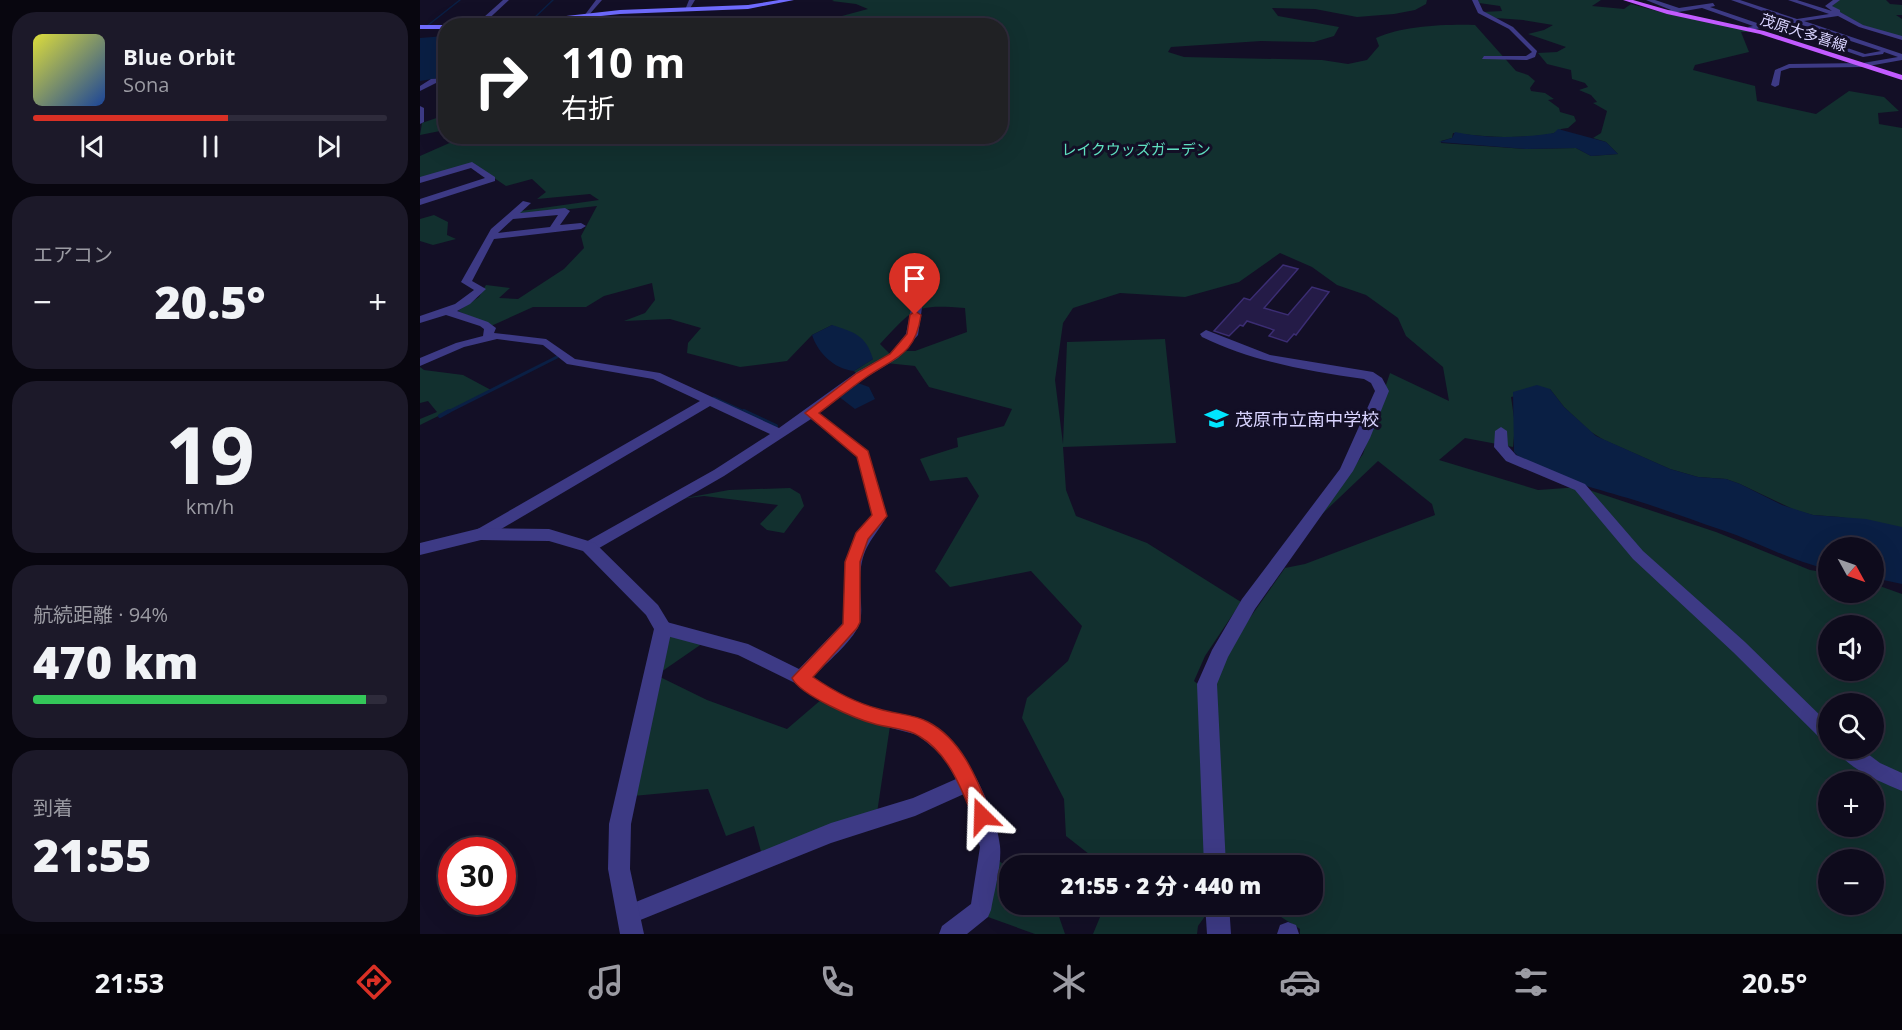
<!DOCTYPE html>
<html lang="ja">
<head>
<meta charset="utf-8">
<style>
  :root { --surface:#0e0b1c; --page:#1c1929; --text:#f1f3f6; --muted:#9b9ba3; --line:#2e2b3b; --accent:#d93025 }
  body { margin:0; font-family:"Open Sans","Noto Sans JP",sans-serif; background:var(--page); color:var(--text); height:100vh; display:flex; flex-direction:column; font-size:22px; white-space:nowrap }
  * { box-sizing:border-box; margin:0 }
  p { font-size:20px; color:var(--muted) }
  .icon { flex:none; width:33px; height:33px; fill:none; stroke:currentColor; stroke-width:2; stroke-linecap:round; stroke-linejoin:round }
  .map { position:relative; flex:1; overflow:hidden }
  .side { display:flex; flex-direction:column; gap:12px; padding:12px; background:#08060f; width:420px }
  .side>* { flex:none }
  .guide { position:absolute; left:18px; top:18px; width:570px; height:126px; border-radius:24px; box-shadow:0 6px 24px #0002,0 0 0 2px var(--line); background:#202124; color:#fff; overflow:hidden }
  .needle { width:39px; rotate:130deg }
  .buttons { position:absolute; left:1398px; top:537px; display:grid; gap:12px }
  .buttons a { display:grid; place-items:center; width:66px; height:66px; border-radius:50%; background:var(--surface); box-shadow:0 6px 24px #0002,0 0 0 2px var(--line); font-size:30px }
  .speed { position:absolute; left:18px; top:837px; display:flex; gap:12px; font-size:30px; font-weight:700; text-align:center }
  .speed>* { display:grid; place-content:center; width:78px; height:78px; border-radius:50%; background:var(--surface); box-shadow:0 6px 24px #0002,0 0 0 2px var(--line); line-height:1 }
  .speed .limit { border:9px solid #d22; background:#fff; color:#111 }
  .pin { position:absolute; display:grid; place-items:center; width:51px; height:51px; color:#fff; margin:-62px -26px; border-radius:50% 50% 50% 0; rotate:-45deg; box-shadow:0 0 6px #0007 }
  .pin .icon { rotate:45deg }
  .me { position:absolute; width:66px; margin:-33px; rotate:338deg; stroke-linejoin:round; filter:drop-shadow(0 0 4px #0008) }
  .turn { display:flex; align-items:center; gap:21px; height:126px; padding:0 24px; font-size:27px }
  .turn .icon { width:78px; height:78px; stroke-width:2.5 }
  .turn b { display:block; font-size:42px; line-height:51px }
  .big { font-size:45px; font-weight:800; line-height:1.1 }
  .side .card { flex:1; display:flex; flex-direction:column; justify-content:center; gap:9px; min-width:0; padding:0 21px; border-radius:24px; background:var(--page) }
  .side .dial { align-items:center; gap:0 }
  .dial b { font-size:78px; line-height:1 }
  .song { display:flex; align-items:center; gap:18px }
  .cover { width:72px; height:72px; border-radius:9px; background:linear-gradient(135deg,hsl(60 70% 55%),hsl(220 70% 35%)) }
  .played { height:6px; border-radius:3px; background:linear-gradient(90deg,var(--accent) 55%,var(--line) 55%) }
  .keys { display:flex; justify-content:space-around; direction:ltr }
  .heat { display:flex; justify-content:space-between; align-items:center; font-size:33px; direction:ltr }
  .charge { height:9px; border-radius:4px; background:linear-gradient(90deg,#34c759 94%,var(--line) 0) }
  .trip { position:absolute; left:579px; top:855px; width:324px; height:60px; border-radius:24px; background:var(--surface); box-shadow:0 6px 24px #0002,0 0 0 2px var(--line); font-weight:800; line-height:60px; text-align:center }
  .tabs { display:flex; height:96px; justify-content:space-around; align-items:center; background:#06040b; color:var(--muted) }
  .tabs .icon { width:42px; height:42px }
  .tabs .current { color:var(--accent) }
  .tabs b { font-size:27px; color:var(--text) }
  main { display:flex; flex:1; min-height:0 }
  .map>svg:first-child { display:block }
</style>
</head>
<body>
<main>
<section class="side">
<div class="card">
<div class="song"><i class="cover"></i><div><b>Blue Orbit</b><p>Sona</p></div></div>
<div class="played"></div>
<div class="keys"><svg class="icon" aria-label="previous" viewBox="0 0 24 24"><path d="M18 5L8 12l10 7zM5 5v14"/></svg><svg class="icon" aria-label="pause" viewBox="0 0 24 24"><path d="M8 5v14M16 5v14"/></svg><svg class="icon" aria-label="next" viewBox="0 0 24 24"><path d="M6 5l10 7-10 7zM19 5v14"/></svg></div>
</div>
<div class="card"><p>エアコン</p>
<div class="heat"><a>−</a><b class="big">20.5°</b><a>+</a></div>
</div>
<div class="card dial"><b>19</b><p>km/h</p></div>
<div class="card"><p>航続距離 · 94%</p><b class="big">470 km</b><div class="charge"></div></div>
<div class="card"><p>到着</p><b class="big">21:55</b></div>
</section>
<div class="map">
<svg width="1482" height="934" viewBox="0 0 1482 934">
  <rect width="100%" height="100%" fill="#130f26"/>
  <path fill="#12302f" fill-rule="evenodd" d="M 414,0 L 1007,0 L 1006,4 L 995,10 L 974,14 L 937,17 L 895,9 L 852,8 L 858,16 L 919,27 L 914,36 L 894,42 L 841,41 L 751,47 L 748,52 L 764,57 L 902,60 L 928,64 L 947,60 L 959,46 L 956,38 C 982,26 1026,24 1055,25 L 1096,71 L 1108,75 L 1115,81 L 1110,88 L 1111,91 L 1125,93 L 1134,99 L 1128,100 L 1139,108 L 1140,112 L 1154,116 L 1156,121 L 1148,128 C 1136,129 1139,132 1131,134 C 1103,139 1062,137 1033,133 L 1032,138 L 1021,141 L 1021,143 L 1106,149 L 1156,148 L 1171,156 L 1198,154 L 1186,142 L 1173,138 L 1181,133 L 1187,111 L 1173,103 L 1177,102 L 1171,95 L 1159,90 L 1168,87 L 1165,83 L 1152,79 L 1151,70 L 1127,64 L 1118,53 L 1137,52 L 1146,47 L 1108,34 L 1124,30 L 1133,25 L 1103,20 L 1076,18 L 1063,12 L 1082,11 L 1080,6 L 1059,3 L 1058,0 L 1181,0 L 1172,6 L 1204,9 L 1211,4 L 1248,14 L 1336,32 L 1321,32 L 1329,52 L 1275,65 L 1273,70 L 1335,86 L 1337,101 L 1396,114 L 1429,91 L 1464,97 L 1479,111 L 1458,113 L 1459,124 L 1482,128 L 1482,528 L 1420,517 L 1393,515 L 1375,510 L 1320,484 L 1306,479 L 1278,477 L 1250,469 L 1184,440 L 1171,432 L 1144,407 L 1130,389 L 1091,397 L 1095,425 L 1093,447 L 1045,438 L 1019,460 L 1118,490 L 1160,487 L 1296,532 L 1390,570 L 1408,573 L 1408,592 L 1454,592 L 1454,584 L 1482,594 L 1482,934 L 880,934 L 880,929 L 842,905 L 892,904 L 892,866 L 683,865 L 646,836 L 644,799 L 602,718 L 607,698 L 648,661 L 662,626 L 611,571 L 530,587 L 515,571 L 559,496 L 547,477 L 510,481 L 500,459 L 538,447 L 537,438 L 584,426 L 592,409 L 509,387 L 495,366 L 466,363 L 484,351 L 495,351 L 547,332 L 545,308 C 493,304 494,308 460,344 L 471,355 L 438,376 L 434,371 L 453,359 L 412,325 L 392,335 L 367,361 L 320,367 L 267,353 L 268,343 L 281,328 L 250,319 L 204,321 L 225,313 L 235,300 L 232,283 L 184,296 L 166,307 L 113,307 L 71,326 L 38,311 L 59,297 L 66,285 L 90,288 L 79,298 L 98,299 L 144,269 L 164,248 L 161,236 L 177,206 L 97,215 L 101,211 L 179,200 L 170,194 L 117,199 L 126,192 L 112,179 L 86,186 L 52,163 L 0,178 L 0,156 L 34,141 L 33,137 L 580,136 L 580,26 L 250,25 L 314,17 L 346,16 L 368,20 L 407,20 L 448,9 L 436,4 L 412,1 ZM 860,253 L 892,267 L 917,285 L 946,295 L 978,318 L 986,336 L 1023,367 L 1029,401 L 970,373 L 943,454 L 900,516 L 958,461 L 1012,504 L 1015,515 L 885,564 L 865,568 L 803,656 L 791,695 L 774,681 L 785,656 L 821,602 L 727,543 L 656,516 L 646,490 L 643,447 L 756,443 L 745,339 L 647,342 L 643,444 L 635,380 L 643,323 L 653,308 L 700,293 L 765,297 L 819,282 ZM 1408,626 L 1454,626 L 1454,670 L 1408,670 ZM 1408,704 L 1454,704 L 1454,748 L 1408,748 ZM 1408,782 L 1454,782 L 1454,826 L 1408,826 ZM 1408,860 L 1454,860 L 1454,904 L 1408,904 Z
    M 1419,0 L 1466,0 L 1470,4 L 1482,5 L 1482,15 L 1476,15 L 1482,19 L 1482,38 L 1442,25 L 1411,7 Z
    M 25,115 L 25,130 L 0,135 L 2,123 Z
    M 14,215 L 28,222 L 27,235 L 36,239 L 13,245 L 0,241 L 0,219 Z
    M 0,367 L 4,370 L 43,375 L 71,390 L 0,425 L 0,419 L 17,412 L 8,401 L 0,403 Z
    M 370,488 L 380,494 L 384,506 L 364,533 L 347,530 L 340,524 L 358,505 L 284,496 L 260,499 L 309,490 Z
    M 255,632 L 286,641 L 241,672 L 245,639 Z
    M 240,677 L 287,700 L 367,729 L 402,699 L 470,726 L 457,813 L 342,855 L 334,826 L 306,836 L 288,789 L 213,796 Z
    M 573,857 L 589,868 L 590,904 L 635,905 L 645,934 L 615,934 L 568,917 Z
    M 685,905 L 793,905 L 778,926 L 777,934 L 673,934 Z"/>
  <path fill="#0a1f44" d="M 25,36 L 25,77 L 0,81 L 0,38 Z
    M 1138,129 L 1186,142 L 1198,154 L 1171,156 L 1156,148 L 1106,149 L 1019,142 L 1032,138 L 1035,132 C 1066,139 1103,138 1134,133 Z
    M 412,325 C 434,332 446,335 453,359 L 434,371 C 414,369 398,353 392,335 Z
    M 435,382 L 449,387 L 455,399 L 435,409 L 418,396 Z
    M 1117,385 L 1130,389 L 1144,407 L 1176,436 L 1250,469 L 1278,477 L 1306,479 L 1320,484 L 1362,505 L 1393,515 L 1446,519 L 1482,527 L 1482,584 L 1454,578 L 1454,548 L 1408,548 L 1408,569 C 1370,561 1338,542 1302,530 C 1272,520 1241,508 1211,499 C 1182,490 1113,473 1094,452 L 1093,392 Z"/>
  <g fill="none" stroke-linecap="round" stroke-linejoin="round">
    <path stroke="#0a1f44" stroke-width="1.5" d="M 112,20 L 133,0
      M 7,26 L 40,0"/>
    <path stroke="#0a1f44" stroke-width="3" d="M 294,398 L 327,413
      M 26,413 L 137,357"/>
    <path stroke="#0a1f44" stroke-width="4" d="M 324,411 L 356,426
      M 20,416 L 29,411"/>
  </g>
  <path fill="#241b47" stroke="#3b2d73" stroke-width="1.5" d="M 863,265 L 878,269 L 844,308 L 868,315 L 892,287 L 909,292 L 876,335 L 874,334 L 867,342 L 849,336 L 854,330 L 827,321 L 823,326 L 820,325 L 809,336 L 794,331 L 824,298 L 830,300 Z"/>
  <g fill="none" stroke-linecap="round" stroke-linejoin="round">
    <path fill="#3d3a85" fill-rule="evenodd" d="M 83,0 L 89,0 L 61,26 L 54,26 Z
      M 176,0 L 182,0 L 168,16 L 164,16 Z
      M 269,0 L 275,0 L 269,10 L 265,10 Z
      M 1052,0 L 1058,0 L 1063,11 L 1093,27 L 1117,51 L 1115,57 L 1107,60 L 1062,59 L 1064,56 L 1106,56 L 1112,52 L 1089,29 L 1058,13 Z
      M 1226,0 L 1235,0 L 1259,8 L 1293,3 L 1295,6 L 1290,7 L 1337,23 L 1368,20 L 1311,0 L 1320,0 L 1377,19 L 1409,14 L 1368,0 L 1377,0 L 1412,11 L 1405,6 L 1413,0 L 1420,0 L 1412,6 L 1420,10 L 1420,12 L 1443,25 L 1482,36 L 1482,40 L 1439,27 L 1418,16 L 1384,21 L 1482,54 L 1482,60 L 1443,67 L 1370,68 L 1361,71 L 1359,85 L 1355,87 L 1351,85 L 1355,70 L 1369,64 L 1443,63 L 1478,57 L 1464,52 L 1463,54 L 1443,57 L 1353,26 L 1330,30 L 1328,27 L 1333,26 L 1282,8 L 1247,14 L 1245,11 L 1251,10 ZM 1376,23 L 1461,51 L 1445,54 L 1360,25 Z
      M 169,22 L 171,25 L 158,26 L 159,25 Z
      M 26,78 L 26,82 L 16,83 L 0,91 L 0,86 L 11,79 Z
      M 0,106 L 4,108 L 4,122 L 0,124 Z
      M 52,162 L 75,177 L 75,181 L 0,205 L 0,199 L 65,178 L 51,168 L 0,183 L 0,177 Z
      M 103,201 L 111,203 L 100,213 L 145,208 L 150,211 L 140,225 L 161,223 L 166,226 L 161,229 L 74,239 L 52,281 L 66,289 L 50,304 L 37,311 L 68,322 L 76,328 L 74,333 L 126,339 L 155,359 L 240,373 L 359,428 L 437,372 L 470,354 L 486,334 L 494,294 L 499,291 L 504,294 L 498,335 L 478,358 L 445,378 L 399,413 L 448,451 L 467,516 C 452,542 442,545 440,578 C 439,592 444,612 439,625 C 432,642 406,663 393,677 C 412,690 436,703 459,709 C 474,714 493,714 508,722 C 542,739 576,809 580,846 C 582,864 574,892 571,910 L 568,917 L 547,934 L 519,934 L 522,926 L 551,904 L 560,847 L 544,794 L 495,816 L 411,843 L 208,925 L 201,922 L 198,915 L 201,908 L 411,823 L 493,798 L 536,779 L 523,756 L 498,735 L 448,722 L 395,697 L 375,683 L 318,655 L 243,635 L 237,633 L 235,628 L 237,623 L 243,621 L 328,644 L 379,669 L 423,623 C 430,576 416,556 453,515 L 437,456 L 391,419 L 304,476 L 174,551 L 164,551 L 162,547 L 164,543 L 294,470 L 350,434 L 290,406 L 66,538 L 56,538 L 54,534 L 56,530 L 280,401 L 233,379 L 147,364 L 123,345 L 77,339 L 44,347 L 0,366 L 0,358 L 36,343 L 63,336 L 64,329 L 60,326 L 26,315 L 0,323 L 0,316 L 35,304 L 54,290 L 41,282 L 71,229 ZM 138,215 L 130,227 L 78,233 L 93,219 Z
      M 1081,427 L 1087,431 L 1088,446 L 1096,455 L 1165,484 L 1223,551 L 1325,642 L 1408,723 L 1408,742 L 1402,740 L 1313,652 L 1213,559 L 1155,490 L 1086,461 L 1074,447 L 1075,431 Z
      M 1416,748 L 1440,748 L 1460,763 L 1482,773 L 1482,791 C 1463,783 1425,768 1416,748 Z
      M 868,922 L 876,925 L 879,934 L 857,934 L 860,925 Z"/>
    <path fill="#3d3a85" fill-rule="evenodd" d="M 786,330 L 850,355 L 953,372 L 962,378 L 969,391 L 950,438 L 933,471 L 835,609 L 808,657 L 797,684 L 806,866 L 784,866 L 777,684 L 792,650 L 822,599 L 920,469 L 955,391 L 951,383 L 944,379 C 887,371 834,362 782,337 L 780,334 Z
      M 61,528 L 129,529 L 175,543 L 238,605 L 252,628 L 211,824 L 210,869 L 224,934 L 200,934 L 188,869 L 189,824 L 234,629 L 226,615 L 163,551 L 129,541 L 61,540 L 0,555 L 0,543 Z
      M 785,904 L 809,904 L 811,934 L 787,934 Z"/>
    <path fill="#6f6bff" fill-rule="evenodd" d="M 359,0 L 374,0 L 328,9 L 200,14 L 86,26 L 58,26 L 200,10 L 328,5 Z
      M 0,25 L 26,25 L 28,26 L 26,26 L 26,29 L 0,29 Z"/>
    <path fill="#c25bff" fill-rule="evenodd" d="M 1203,0 L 1213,0 L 1248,10 L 1344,31 L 1482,75 L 1482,80 L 1340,34 L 1247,14 Z"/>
  </g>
  <path fill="#d93025" stroke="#8d1f18" stroke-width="1.5" d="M 495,311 L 501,315 C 495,356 475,357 445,378 C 429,389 414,402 399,413 L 448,451 L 467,516 L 448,539 L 440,562 L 440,622 L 437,628 L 393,677 C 412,690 436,703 459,709 C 474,714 494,714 508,722 C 543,740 558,782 572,816 L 569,822 L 562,825 L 555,822 C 542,791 530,754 499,736 C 487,728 468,728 455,724 C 436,719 380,695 372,678 L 423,624 L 425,562 L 436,533 L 452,515 L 437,457 L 385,413 L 437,373 L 470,354 L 487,334 L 490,315 Z"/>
  <defs>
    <symbol id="school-bare" viewBox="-9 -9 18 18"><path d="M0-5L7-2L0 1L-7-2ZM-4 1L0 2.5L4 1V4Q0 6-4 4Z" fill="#00e5ff" stroke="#130f26" stroke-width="2.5" paint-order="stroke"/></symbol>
  </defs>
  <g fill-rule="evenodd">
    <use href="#school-bare" x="780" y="402" width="33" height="33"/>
  </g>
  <g text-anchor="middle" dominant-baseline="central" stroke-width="6" stroke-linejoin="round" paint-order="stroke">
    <g font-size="15" fill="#d9d4ff" stroke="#130f26">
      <text transform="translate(1384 32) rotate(18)">茂原大多喜線</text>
    </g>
    <g font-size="15" fill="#5fe0c0" stroke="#130f26">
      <text x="716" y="149">レイクウッズガーデン</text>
    </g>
    <g font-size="18" fill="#d9d4ff" stroke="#130f26" text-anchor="start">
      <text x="815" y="419">茂原市立南中学校</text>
    </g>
  </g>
</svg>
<div class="buttons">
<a><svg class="needle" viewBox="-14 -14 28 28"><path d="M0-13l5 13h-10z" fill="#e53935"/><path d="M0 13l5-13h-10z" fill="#9b9ba3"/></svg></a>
<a><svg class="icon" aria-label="sound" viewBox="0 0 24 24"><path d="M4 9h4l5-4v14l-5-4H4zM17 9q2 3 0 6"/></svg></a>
<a><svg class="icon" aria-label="search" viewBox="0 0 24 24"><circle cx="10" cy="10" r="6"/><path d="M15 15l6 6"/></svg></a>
<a>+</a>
<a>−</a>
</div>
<div class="speed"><div class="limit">30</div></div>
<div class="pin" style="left:495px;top:315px;background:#d93025"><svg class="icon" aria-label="arrive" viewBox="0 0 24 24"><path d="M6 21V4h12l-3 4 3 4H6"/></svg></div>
<svg class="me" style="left:562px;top:816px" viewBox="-20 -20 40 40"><path d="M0-17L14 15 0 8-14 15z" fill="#d93025" stroke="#fff" stroke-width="4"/></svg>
<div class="trip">21:55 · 2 分 · 440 m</div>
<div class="guide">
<div class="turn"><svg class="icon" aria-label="right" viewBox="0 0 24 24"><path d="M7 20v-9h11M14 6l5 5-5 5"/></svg><div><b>110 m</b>右折</div></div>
</div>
</div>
</main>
<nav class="tabs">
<b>21:53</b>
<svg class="icon current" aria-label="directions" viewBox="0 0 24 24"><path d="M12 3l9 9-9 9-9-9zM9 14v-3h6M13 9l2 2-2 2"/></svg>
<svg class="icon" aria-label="music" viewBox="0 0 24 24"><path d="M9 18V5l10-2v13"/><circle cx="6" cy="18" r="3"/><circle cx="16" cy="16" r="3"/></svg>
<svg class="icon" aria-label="phone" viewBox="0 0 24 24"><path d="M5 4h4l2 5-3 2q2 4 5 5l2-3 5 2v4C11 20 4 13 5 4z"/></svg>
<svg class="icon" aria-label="climate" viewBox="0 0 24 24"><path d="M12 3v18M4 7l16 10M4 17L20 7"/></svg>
<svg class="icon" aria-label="car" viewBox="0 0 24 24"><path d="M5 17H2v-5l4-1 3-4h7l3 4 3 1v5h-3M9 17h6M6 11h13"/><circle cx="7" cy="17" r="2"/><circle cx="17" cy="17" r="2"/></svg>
<svg class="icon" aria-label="filters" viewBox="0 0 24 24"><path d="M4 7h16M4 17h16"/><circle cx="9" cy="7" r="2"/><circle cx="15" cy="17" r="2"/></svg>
<b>20.5°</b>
</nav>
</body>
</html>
